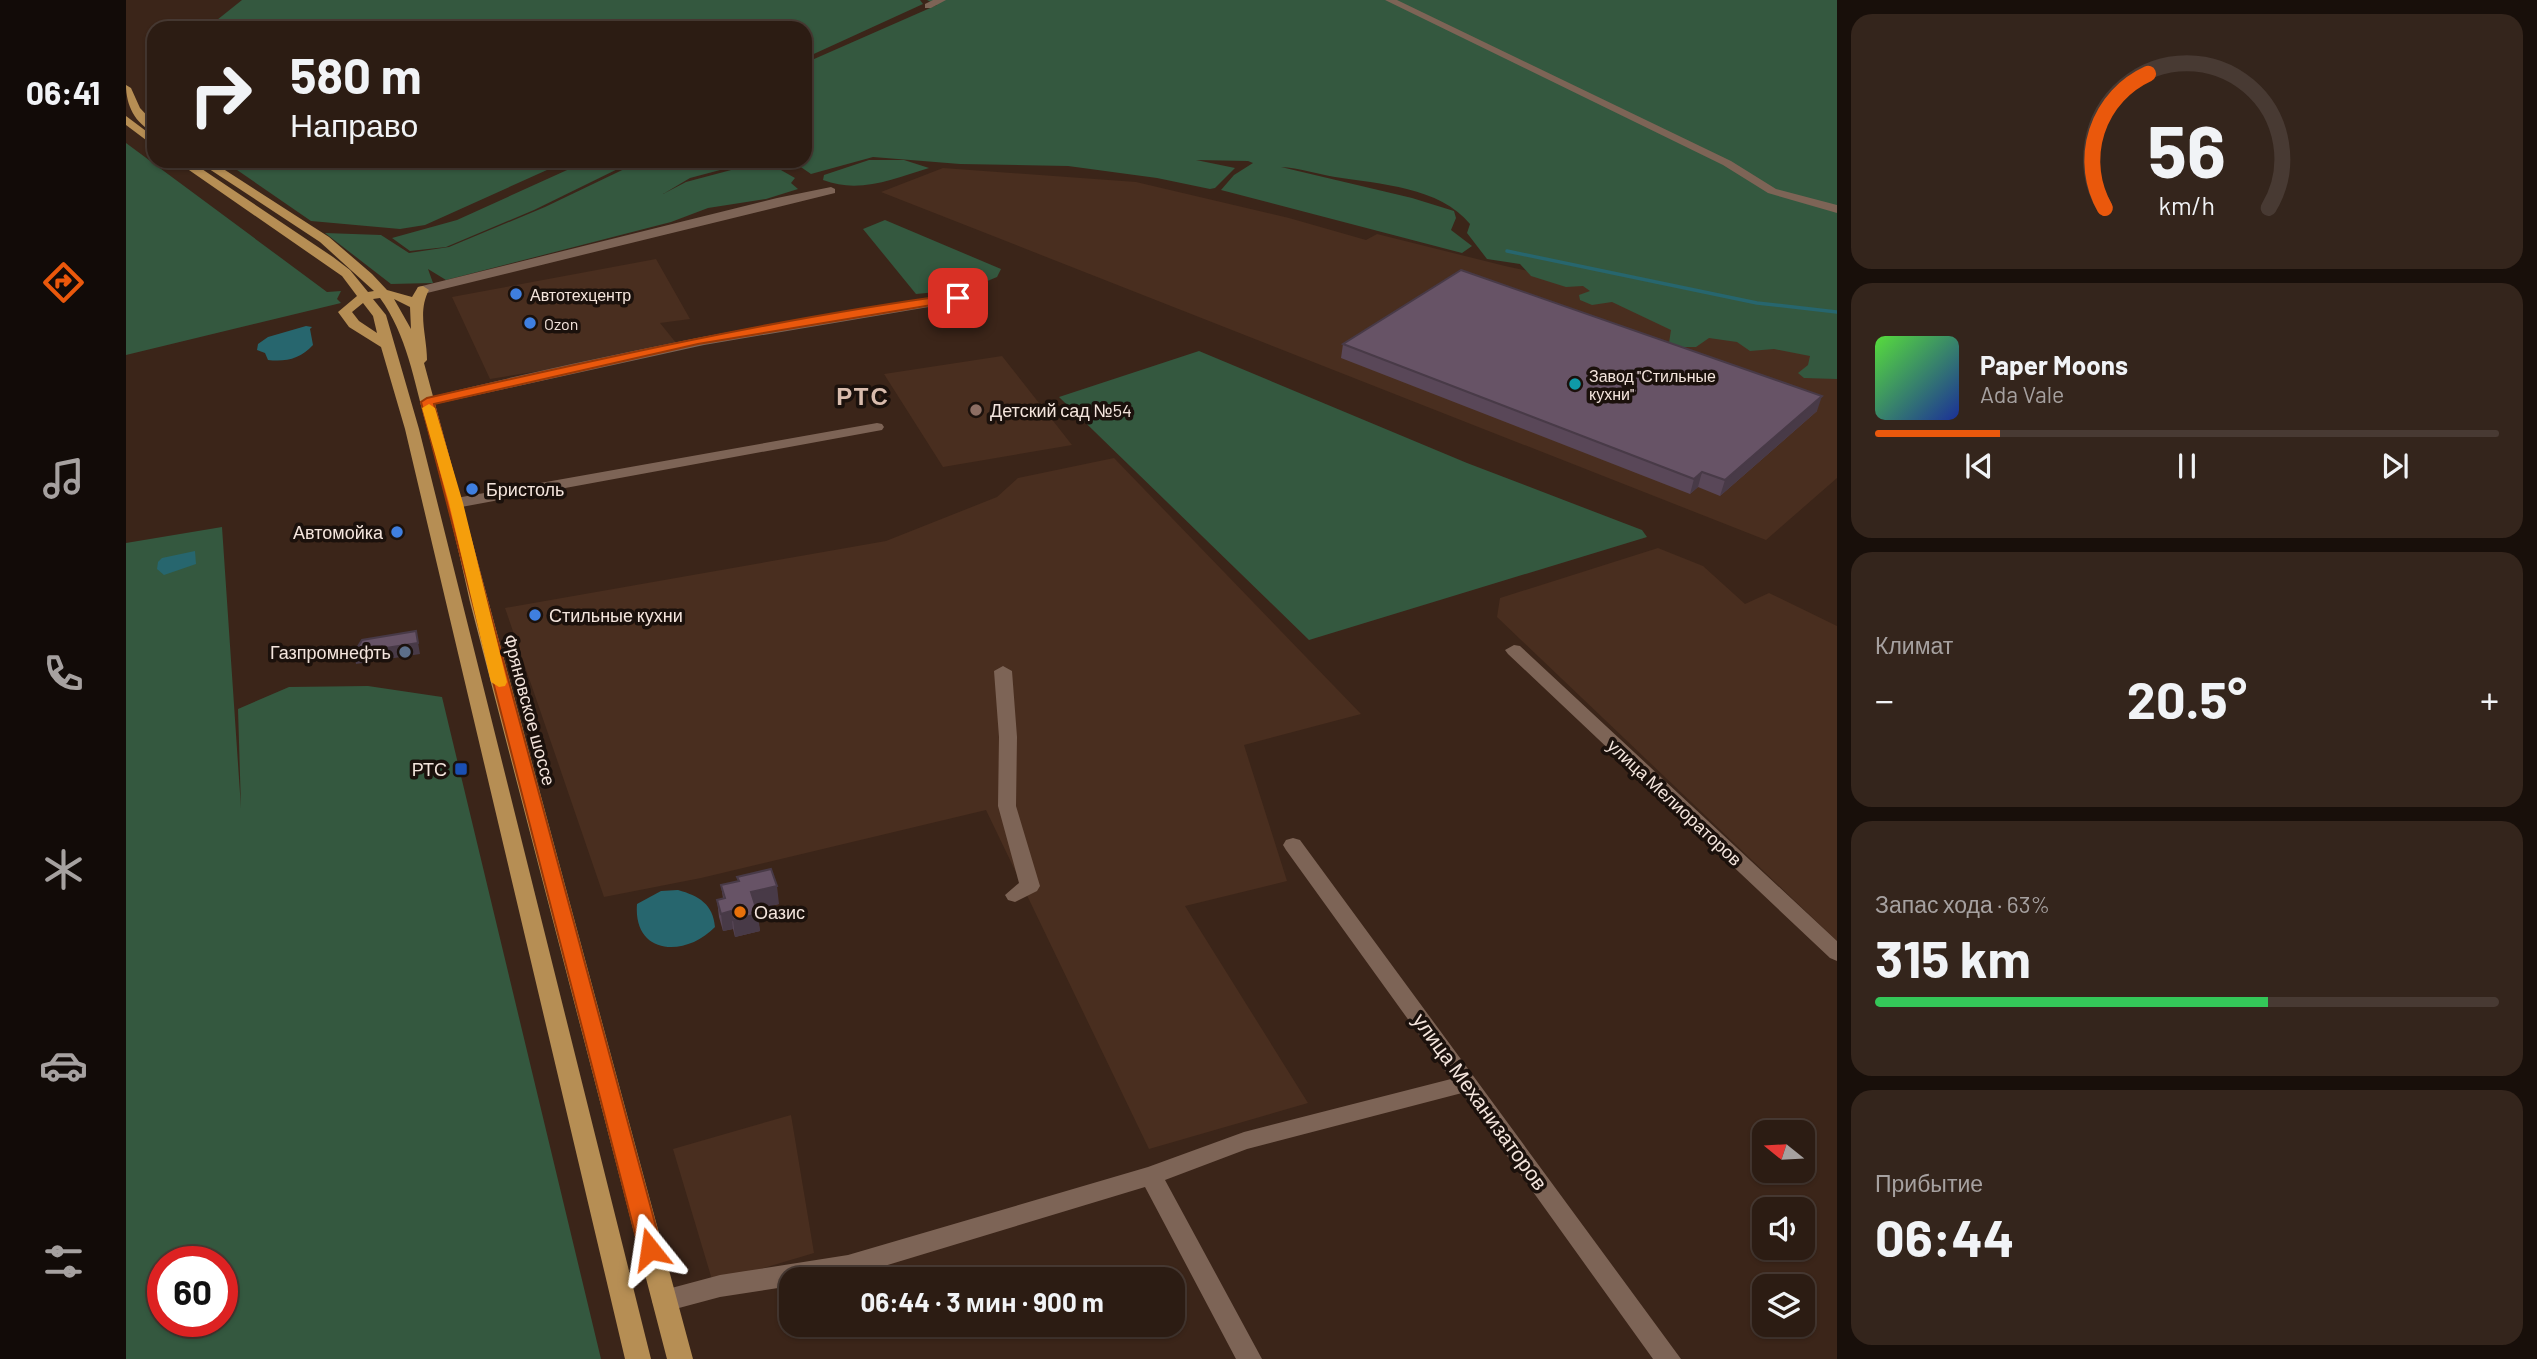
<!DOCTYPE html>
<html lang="ru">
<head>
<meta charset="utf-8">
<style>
  :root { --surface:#2c1c13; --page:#34251c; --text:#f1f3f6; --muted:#a6a1a0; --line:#483a33; --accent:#ea580c }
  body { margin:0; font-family:Barlow,sans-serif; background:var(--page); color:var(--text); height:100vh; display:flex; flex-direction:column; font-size:26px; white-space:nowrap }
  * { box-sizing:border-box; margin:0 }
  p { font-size:23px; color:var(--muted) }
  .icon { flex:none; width:38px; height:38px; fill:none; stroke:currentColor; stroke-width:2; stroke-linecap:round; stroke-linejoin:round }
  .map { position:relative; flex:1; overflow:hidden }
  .sheet { display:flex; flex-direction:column; gap:14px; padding:14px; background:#180f0a; width:700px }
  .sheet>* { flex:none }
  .top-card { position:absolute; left:21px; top:21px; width:665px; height:147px; border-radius:21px; box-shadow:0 2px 5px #0004,0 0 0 2px var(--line); background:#2c1c13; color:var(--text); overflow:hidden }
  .needle { width:46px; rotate:288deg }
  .fabs { position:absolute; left:1626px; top:1120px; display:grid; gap:14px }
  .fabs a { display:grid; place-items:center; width:63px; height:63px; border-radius:14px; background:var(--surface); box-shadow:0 2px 5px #0004,0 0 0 2px var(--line); font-size:35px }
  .speed { position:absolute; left:21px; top:1246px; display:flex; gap:14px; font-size:35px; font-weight:700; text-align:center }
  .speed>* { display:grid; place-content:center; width:91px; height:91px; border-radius:50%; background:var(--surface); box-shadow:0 2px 5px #0004,0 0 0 2px var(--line); line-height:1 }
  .speed .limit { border:10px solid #d22; background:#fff; color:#111 }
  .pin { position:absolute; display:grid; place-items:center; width:60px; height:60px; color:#fff; margin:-30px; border-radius:14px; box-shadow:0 4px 10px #0006 }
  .me { position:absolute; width:77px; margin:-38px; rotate:345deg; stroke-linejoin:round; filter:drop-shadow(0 0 5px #0008) }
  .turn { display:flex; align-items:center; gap:24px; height:147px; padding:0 28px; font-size:32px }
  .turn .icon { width:91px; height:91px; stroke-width:2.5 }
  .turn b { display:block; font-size:49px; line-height:60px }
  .big { font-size:52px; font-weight:700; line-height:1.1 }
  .sheet .widget { flex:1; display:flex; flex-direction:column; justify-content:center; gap:10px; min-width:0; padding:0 24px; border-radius:21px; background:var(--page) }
  .sheet .dial { align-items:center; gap:0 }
  .dial svg { height:182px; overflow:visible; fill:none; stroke:var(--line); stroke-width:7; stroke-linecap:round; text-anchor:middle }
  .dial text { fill:var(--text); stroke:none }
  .song { display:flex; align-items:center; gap:21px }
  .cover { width:84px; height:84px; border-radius:10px; background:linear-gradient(135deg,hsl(110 70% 55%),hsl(230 70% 35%)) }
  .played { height:7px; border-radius:4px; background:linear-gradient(90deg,var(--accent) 20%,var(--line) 20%) }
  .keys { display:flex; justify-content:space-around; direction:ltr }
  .heat { display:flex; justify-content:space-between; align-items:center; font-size:38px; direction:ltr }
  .charge { height:10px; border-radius:5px; background:linear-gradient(90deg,#34c759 63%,var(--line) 0) }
  .trip { position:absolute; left:653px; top:1267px; width:406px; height:70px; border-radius:21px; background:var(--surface); box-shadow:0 2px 5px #0004,0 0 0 2px var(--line); font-weight:700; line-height:70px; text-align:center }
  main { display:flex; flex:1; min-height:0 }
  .tabs { display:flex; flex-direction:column; width:126px; justify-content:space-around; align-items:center; background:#120b08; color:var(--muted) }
  .tabs .icon { width:49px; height:49px }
  .tabs .selected { color:var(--accent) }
  .tabs b { font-size:32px; color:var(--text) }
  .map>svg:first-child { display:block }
</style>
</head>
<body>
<main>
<nav class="tabs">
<b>06:41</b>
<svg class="icon selected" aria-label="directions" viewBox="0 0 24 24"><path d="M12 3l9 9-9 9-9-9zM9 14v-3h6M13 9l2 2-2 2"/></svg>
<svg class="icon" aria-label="music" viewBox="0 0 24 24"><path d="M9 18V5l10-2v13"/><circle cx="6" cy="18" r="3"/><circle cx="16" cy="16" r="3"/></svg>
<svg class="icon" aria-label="phone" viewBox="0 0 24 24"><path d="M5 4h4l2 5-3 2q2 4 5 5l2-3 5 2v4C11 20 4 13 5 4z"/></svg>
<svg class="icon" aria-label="climate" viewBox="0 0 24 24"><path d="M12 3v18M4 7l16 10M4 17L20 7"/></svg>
<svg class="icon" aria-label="car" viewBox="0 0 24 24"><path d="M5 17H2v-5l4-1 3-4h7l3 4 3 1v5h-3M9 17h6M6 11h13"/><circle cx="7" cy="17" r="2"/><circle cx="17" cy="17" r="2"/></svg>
<svg class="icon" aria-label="filters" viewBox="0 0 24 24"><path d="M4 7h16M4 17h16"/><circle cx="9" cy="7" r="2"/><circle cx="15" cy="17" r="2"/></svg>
</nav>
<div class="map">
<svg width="1711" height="1359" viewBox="0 0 1711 1359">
  <rect width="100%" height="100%" fill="#3b2519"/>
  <path fill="#492e1f" d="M 817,168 L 1010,182 L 1163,218 L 1240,240 L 1251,234 L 1379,266 L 1711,337 L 1711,478 L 1640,540 L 755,192 Z
    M 530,259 L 564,319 L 534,323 L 551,344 L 514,355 L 364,379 L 326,297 Z
    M 876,356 L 946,445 L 817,467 L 758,374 Z
    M 988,458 L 1235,714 L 1118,745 L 1161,881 L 1059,906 L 1182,1103 L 1023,1149 L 860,810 L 575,878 L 478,897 L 379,608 L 760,541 L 871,497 L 892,478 Z
    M 1532,548 L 1577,566 L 1619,604 L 1643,593 L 1711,626 L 1711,941 L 1371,617 L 1374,598 Z
    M 665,1115 L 688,1253 L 587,1283 L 547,1149 Z"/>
  <path fill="#34583f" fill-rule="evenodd" d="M 116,0 L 794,0 L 797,4 L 679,58 L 679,28 L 81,28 Z
    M 801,0 L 1711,0 L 1711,379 L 1678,378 L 1672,373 L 1682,365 L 1684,356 L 1648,349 L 1624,351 L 1611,342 L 1583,338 L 1570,347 L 1547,347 L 1543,343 L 1545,330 L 1486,302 L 1466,305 L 1454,300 L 1453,295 L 1464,291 L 1457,286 L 1440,287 L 1405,276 L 1394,264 L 1361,259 L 1341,233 L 1344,224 C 1314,187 1253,184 1209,177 C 1191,174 1173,168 1155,167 L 1286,198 L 1328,211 L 1330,218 L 1325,230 L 1346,246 L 1336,253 L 1095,190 L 1108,175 L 1127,163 L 1122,161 L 1070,160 L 1109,168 L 1089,188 L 1084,189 L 1031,178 L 942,166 L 834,164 L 747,157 L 685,174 L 666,161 L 679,161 L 679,63 L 811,5 Z
    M 0,143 L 201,292 L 215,291 L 211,299 L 215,303 L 0,355 Z
    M 743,160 L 778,160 L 803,168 C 767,179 733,194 697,180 L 698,175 Z
    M 98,161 L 441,161 L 299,225 L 274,229 L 185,221 Z
    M 461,161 L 508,161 L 408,210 L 320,247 L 284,251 L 266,238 L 331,220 Z
    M 515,161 L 628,161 L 564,178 L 537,194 L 560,182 L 639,161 L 669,178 L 665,183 L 672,189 L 640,199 L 582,208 L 545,222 L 320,280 L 302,269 L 307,283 L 265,284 L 199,233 L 255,235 L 283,253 L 323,247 L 419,207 Z
    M 759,220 L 875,269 L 871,277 L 842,289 L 790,294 L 737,229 Z
    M 1073,351 L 1341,463 L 1516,530 L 1521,537 L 1183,640 L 933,397 Z
    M 96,527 L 115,808 L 112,709 L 163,687 L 242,686 L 316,697 L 475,1359 L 0,1359 L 0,543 ZM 37,1262 L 96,1262 L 96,1321 L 37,1321 Z"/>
  <path fill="#27666e" d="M 180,326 L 186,327 L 184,329 L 187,345 C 174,359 160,362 142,360 L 139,353 L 131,350 L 132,344 L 142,337 Z
    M 69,551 L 70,564 L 38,575 L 31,569 L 32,562 L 36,558 Z
    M 552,890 C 573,896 587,904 589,927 C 559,958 507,955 511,904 L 535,891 Z"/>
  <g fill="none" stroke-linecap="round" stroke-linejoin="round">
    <path stroke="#27666e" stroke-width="3.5" d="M 1381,251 L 1631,303 L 1711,312"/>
    <path fill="#7d6456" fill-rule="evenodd" d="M 807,0 L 820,0 L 805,8 L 799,8 L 799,4 Z
      M 1259,0 L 1271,0 L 1605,161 L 1650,189 L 1711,205 L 1711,213 L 1642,193 L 1597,165 Z
      M 705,187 L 709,189 L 709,193 L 297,294 L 291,290 L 292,287 L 651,198 Z
      M 857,290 L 862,291 L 862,297 L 578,345 L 301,406 L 294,402 L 296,399 C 481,353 668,317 857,290 Z
      M 751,423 L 756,424 L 758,427 L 756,430 L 330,508 L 322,503 L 330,498 Z
      M 1388,645 L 1394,646 L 1711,941 L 1711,961 L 1704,958 L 1382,654 L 1379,650 Z
      M 877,666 L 886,671 L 891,737 L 890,806 L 914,886 L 911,891 L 889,902 L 882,900 L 879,895 L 893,883 L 872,806 L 873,737 L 868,671 Z
      M 1167,838 L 1174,840 L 1555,1359 L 1527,1359 L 1336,1093 L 1121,1149 L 1039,1180 L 1136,1359 L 1110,1359 L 1019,1187 L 722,1277 L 665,1279 L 665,1286 L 594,1297 L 538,1312 L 529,1309 L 526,1301 L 529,1293 L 538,1290 L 594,1275 L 722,1255 L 1022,1167 L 1118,1132 L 1325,1079 L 1160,850 L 1157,845 L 1160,840 Z"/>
    <path fill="#b68e54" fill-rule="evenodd" d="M 0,85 L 5,88 L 14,108 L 28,123 L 28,132 C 9,124 0,105 0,85 Z
      M 0,116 L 28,137 L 28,146 L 0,125 Z
      M 50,161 L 64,161 L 207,257 L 224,270 L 242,292 L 248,291 L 194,242 L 71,161 L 85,161 L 203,237 L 246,274 L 261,290 L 286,297 L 292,287 L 297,286 L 303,290 C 291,312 301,336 301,360 L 298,363 L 567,1359 L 541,1359 L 344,602 C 331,542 316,483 300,424 C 288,381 281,335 254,298 L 247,299 L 260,315 L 293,429 L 525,1359 L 499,1359 L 279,429 L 255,347 L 223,327 L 212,312 L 231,296 L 216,276 ZM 268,299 L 284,307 L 285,329 ZM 237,303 L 247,316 L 251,333 L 233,321 L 226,312 Z"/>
  </g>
  <path fill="#594758" d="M 1217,344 L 1691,411 L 1594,496 L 1572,487 L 1564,494 L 1215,358 Z
    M 611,877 L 653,904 L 630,909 L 634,931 L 609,937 L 607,929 L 597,931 L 593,917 L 591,900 L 597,898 L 595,885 L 612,881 Z"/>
  <path fill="#483a47" d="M 1696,396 L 1691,411 L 1594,496 L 1599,480 Z
    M 1576,472 L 1572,487 L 1564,494 L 1568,479 Z
    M 290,631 L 294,654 L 230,664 L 228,653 Z
    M 651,886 L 653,904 L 627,910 L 625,892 Z
    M 605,911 L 607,929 L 597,931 L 595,914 Z
    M 632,914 L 634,931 L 609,937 L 607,920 Z"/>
  <path fill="#675366" stroke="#483a47" stroke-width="2" d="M 1335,270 L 1696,396 L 1599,480 L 1576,472 L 1568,479 L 1217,344 Z
    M 290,631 L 292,643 L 228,653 L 236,640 Z
    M 645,869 L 651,886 L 625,892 L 632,914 L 607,920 L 605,911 L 595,914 L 591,900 L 599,898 L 595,885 L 613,881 L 611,877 Z"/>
  <path fill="#ea580c" stroke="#983908" stroke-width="2" d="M 832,294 L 836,295 L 836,300 L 572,344 L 308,404 L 536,1249 L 532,1256 L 524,1259 L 517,1256 L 513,1249 L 295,402 L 301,398 C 477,358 653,318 832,294 Z"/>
  <path fill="#f59e0b" d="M 303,404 L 309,408 L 337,503 L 381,682 L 379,686 L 373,687 L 365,682 L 323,503 L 296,408 Z"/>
  <g fill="#3f7fe0" stroke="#1b110c" stroke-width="2.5">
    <circle cx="390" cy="294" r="7"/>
    <circle cx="404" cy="323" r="7"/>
    <circle cx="346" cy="489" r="7"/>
    <circle cx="271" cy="532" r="7"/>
    <circle cx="409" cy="615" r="7"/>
  </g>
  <circle fill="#0f9aa8" stroke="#1b110c" stroke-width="2.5" cx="1449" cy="384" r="7"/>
  <circle fill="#8d6e63" stroke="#1b110c" stroke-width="2.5" cx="850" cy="410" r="7"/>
  <circle fill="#5c6f8a" stroke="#1b110c" stroke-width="2.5" cx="279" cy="652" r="7"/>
  <rect fill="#1a4fb4" stroke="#1b110c" stroke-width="2.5" x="328" y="762" width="14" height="14" rx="3.5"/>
  <circle fill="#e8710a" stroke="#1b110c" stroke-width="2.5" cx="614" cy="912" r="7"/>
  <g text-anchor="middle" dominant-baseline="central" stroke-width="7" stroke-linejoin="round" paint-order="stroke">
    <g font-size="16" fill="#f4e5dd" stroke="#1b110c" text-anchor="start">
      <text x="404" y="294">Автотехцентр</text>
      <text x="418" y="323">Ozon</text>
      <text x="1463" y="375">Завод "Стильные<tspan x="1463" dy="18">кухни"</tspan></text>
    </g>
    <g font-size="18" fill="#f4e5dd" stroke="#1b110c" text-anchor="start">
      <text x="864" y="410">Детский сад №54</text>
      <text x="360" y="489">Бристоль</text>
      <text x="257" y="532" text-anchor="end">Автомойка</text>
      <text x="423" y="615">Стильные кухни</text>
      <text x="265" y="652" text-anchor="end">Газпромнефть</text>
      <text x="321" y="769" text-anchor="end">РТС</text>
      <text x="628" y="912">Оазис</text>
    </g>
    <g font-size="18" fill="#f4e5dd" stroke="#1b110c">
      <text transform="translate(404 710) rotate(75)">Фряновское шоссе</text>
      <text transform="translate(1549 802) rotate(43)">улица Мелиораторов</text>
    </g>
    <g font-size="21" fill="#f4e5dd" stroke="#1b110c">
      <text transform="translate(1355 1101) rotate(54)">улица Механизаторов</text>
    </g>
    <g font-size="24" font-weight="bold" letter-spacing="2" fill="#d9bcad" stroke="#1b110c">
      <text x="737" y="395">РТС</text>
    </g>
  </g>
</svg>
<div class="fabs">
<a><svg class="needle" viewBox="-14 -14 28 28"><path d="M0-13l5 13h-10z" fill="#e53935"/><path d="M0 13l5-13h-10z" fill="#a6a1a0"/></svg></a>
<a><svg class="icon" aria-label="sound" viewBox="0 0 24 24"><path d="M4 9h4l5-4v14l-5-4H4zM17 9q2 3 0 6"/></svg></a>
<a><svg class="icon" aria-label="layers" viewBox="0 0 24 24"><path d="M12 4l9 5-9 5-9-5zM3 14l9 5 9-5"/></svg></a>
</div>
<div class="speed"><div class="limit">60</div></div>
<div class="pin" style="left:832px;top:298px;background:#d93025"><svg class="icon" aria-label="arrive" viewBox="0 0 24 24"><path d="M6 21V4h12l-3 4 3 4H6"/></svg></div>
<svg class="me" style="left:524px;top:1249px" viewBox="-20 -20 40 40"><path d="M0-17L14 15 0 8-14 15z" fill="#ea580c" stroke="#fff" stroke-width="4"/></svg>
<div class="trip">06:44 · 3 мин · 900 m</div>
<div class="top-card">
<div class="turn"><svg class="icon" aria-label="right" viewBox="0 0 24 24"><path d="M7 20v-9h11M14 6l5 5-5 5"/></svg><div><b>580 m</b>Направо</div></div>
</div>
</div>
<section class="sheet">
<div class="widget dial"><svg viewBox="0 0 100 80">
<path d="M14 69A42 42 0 1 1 86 69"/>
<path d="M14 69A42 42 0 0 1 33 10" stroke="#ea580c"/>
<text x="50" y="56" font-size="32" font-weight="700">56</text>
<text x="50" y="72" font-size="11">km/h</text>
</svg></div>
<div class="widget">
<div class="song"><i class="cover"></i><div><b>Paper Moons</b><p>Ada Vale</p></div></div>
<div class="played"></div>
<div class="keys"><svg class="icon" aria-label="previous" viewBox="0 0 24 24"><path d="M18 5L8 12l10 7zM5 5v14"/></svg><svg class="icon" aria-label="pause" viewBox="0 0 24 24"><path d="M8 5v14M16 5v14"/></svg><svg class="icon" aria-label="next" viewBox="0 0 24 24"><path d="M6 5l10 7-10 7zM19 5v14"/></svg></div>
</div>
<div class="widget"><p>Климат</p>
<div class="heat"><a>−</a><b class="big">20.5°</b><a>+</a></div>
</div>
<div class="widget"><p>Запас хода · 63%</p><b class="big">315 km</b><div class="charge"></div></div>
<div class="widget"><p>Прибытие</p><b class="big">06:44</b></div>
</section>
</main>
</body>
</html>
